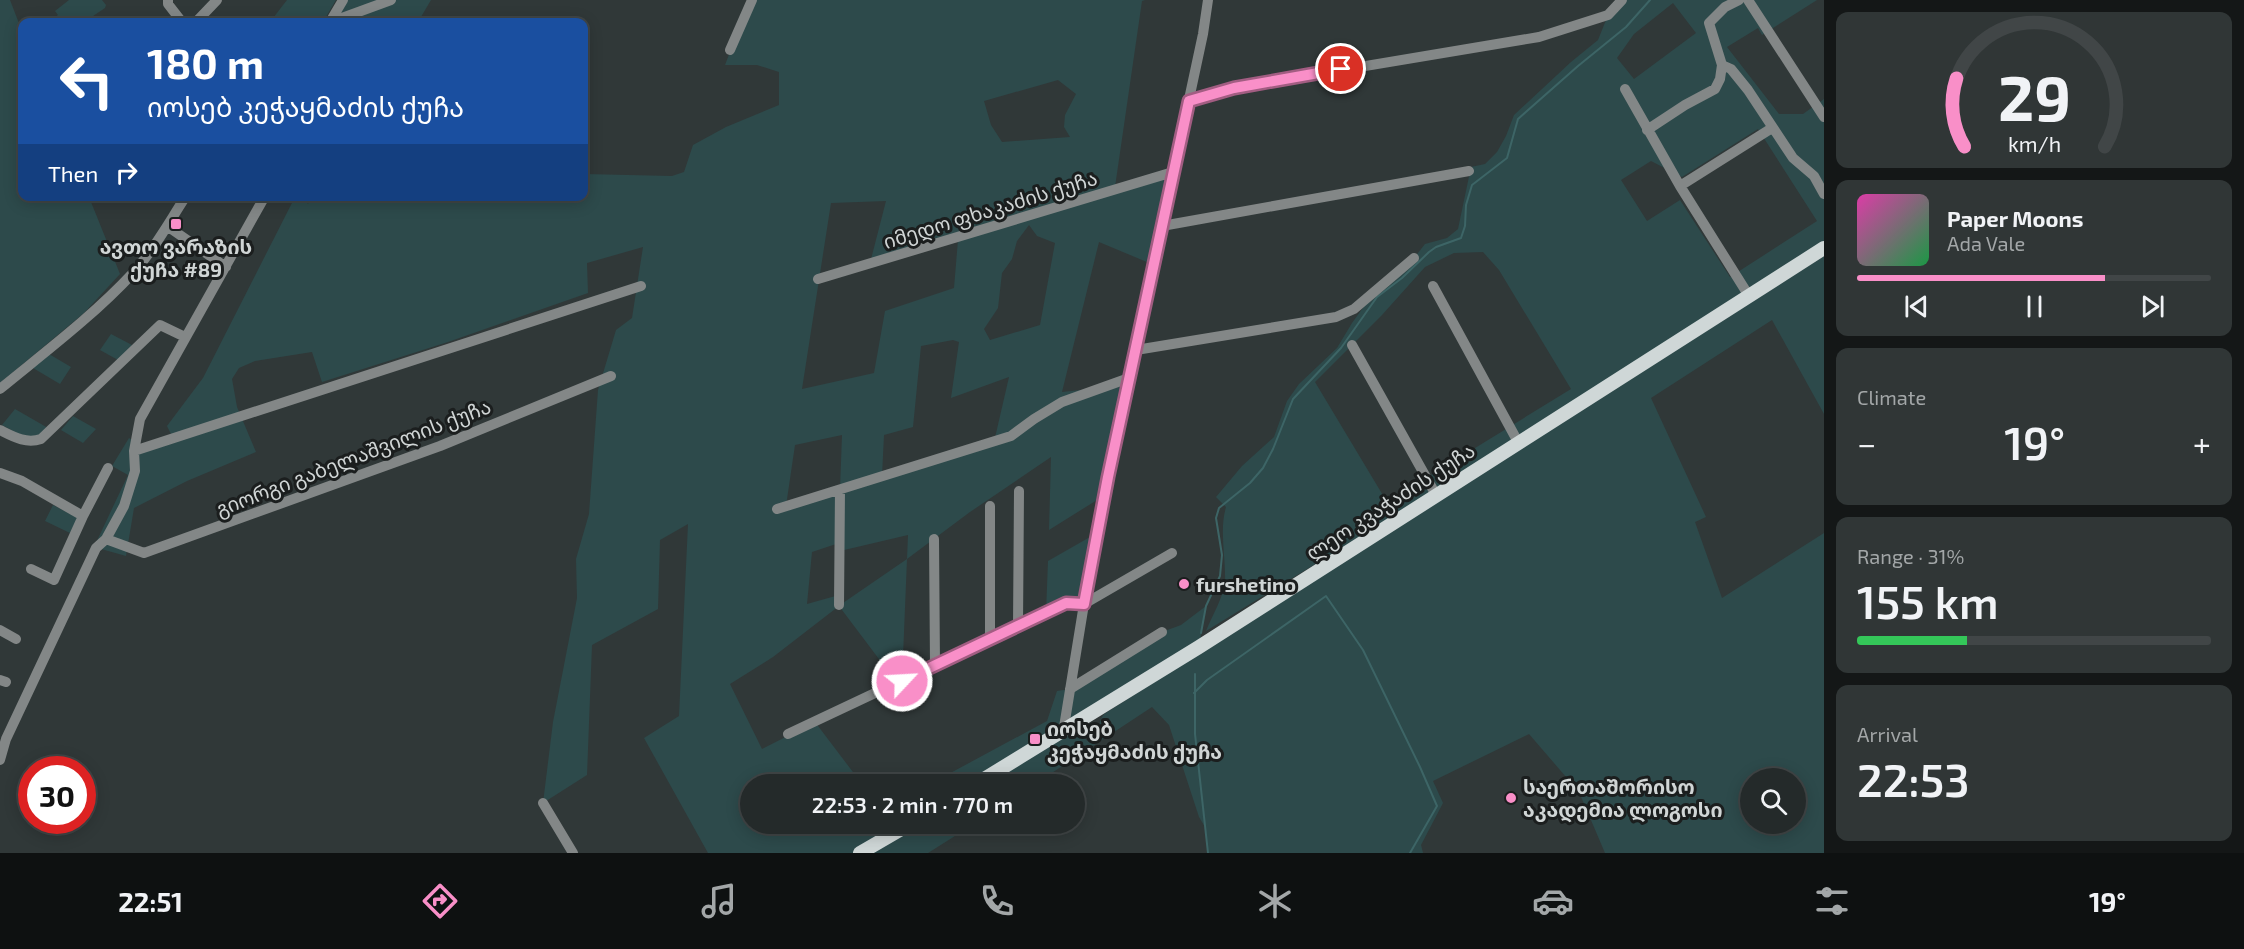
<!DOCTYPE html>
<html lang="en">
<head>
<meta charset="utf-8">
<style>
  :root { --surface:#242a2a; --page:#303636; --text:#f1f3f6; --muted:#a3a7a8; --line:#414647; --accent:#f98fc8 }
  body { margin:0; font-family:"Exo 2","Noto Sans Georgian",sans-serif; background:var(--page); color:var(--text); height:100vh; display:flex; flex-direction:column; font-size:22px; white-space:nowrap }
  * { box-sizing:border-box; margin:0 }
  p { font-size:20px; color:var(--muted) }
  .icon { flex:none; width:33px; height:33px; fill:none; stroke:currentColor; stroke-width:2; stroke-linecap:round; stroke-linejoin:round }
  .map { position:relative; flex:1; overflow:hidden }
  .side { display:flex; flex-direction:column; gap:12px; padding:12px; background:#141717; width:420px }
  .side>* { flex:none }
  .guide { position:absolute; left:18px; top:18px; width:570px; height:183px; border-radius:12px; box-shadow:0 3px 15px #0003,0 0 0 2px var(--line); background:#1a4fa0; color:#fff; overflow:hidden }
  .controls { position:absolute; left:1740px; top:768px; display:grid; gap:12px }
  .controls a { display:grid; place-items:center; width:66px; height:66px; border-radius:50%; background:var(--surface); box-shadow:0 3px 15px #0003,0 0 0 2px var(--line); font-size:30px }
  .speed { position:absolute; left:18px; top:756px; display:flex; gap:12px; font-size:30px; font-weight:700; text-align:center }
  .speed>* { display:grid; place-content:center; width:78px; height:78px; border-radius:50%; background:var(--surface); box-shadow:0 3px 15px #0003,0 0 0 2px var(--line); line-height:1 }
  .speed .limit { border:9px solid #d22; background:#fff; color:#111 }
  .pin { position:absolute; display:grid; place-items:center; width:51px; height:51px; color:#fff; margin:-26px; border:3px solid #fff; border-radius:50%; box-shadow:0 2px 6px #0007 }
  .me { position:absolute; width:66px; margin:-33px; rotate:65deg; stroke-linejoin:round; filter:drop-shadow(0 0 4px #0008) }
  .turn { display:flex; align-items:center; gap:21px; height:126px; padding:0 30px; font-size:27px }
  .turn .icon { width:78px; height:78px; stroke-width:2.5 }
  .turn b { display:block; font-size:42px; line-height:51px }
  .then { display:flex; align-items:center; height:57px; padding:0 30px; background:#0003; gap:12px; font-size:22px }
  .big { font-size:45px; font-weight:600; line-height:1.1 }
  .side .widget { flex:1; display:flex; flex-direction:column; justify-content:center; gap:9px; min-width:0; padding:0 21px; border-radius:12px; background:var(--page) }
  .side .dial { align-items:center; gap:0 }
  .dial svg { height:156px; overflow:visible; fill:none; stroke:var(--line); stroke-width:7; stroke-linecap:round; text-anchor:middle }
  .dial text { fill:var(--text); stroke:none }
  .song { display:flex; align-items:center; gap:18px }
  .cover { width:72px; height:72px; border-radius:9px; background:linear-gradient(135deg,hsl(320 70% 55%),hsl(140 70% 35%)) }
  .played { height:6px; border-radius:3px; background:linear-gradient(90deg,var(--accent) 70%,var(--line) 70%) }
  .keys { display:flex; justify-content:space-around; direction:ltr }
  .heat { display:flex; justify-content:space-between; align-items:center; font-size:33px; direction:ltr }
  .charge { height:9px; border-radius:4px; background:linear-gradient(90deg,#34c759 31%,var(--line) 0) }
  .trip { position:absolute; left:740px; top:774px; width:345px; height:60px; border-radius:30px; background:var(--surface); box-shadow:0 3px 15px #0003,0 0 0 2px var(--line); font-weight:600; line-height:60px; text-align:center }
  .menu { display:flex; height:96px; justify-content:space-around; align-items:center; background:#0e1111; color:var(--muted) }
  .menu .icon { width:42px; height:42px }
  .menu .active { color:var(--accent) }
  .menu b { font-size:27px; color:var(--text) }
  main { display:flex; flex:1; min-height:0 }
  .map>svg:first-child { display:block }
</style>
</head>
<body>
<main>
<div class="map">
<svg width="1824" height="853" viewBox="0 0 1824 853">
  <rect width="100%" height="100%" fill="#303838"/>
  <path fill="#2d4a4b" fill-rule="evenodd" d="M 0,0 L 10,0 L 22,31 L 22,196 L 89,197 L 120,274 L 84,313 L 0,383 Z
    M 69,0 L 102,0 L 106,5 L 105,8 L 84,22 L 53,22 L 51,20 L 58,15 L 55,11 Z
    M 287,0 L 336,0 L 323,22 L 270,22 Z
    M 343,0 L 431,0 L 418,22 L 329,22 Z
    M 750,0 L 1145,0 L 1142,1 L 1115,187 L 1173,172 L 1154,265 L 1099,242 L 1062,392 L 1128,385 L 1105,495 L 1049,530 L 1051,457 L 970,512 L 907,559 L 902,681 L 897,683 L 839,606 L 773,657 L 730,684 L 762,749 L 815,722 L 862,784 L 750,784 L 750,824 L 910,824 L 860,853 L 708,853 L 644,738 L 679,716 L 688,524 L 660,540 L 658,609 L 592,645 L 587,775 L 543,803 L 553,722 L 577,598 L 576,559 L 589,514 L 598,390 L 616,330 L 632,318 L 643,247 L 587,263 L 588,293 L 448,342 L 322,382 L 312,352 L 255,361 L 239,368 L 232,379 L 237,407 L 256,452 L 187,481 L 134,508 L 126,556 L 94,547 L 128,475 L 112,466 L 129,438 L 140,445 L 173,438 L 167,426 L 203,378 L 295,197 L 303,197 L 308,204 L 311,196 L 584,196 L 584,174 L 672,176 L 684,172 L 693,145 L 726,127 L 779,105 L 779,72 L 757,65 L 725,65 ZM 1058,80 L 1076,94 L 1065,115 L 1064,127 L 1070,137 L 1002,142 L 991,125 L 984,101 ZM 886,201 L 869,267 L 958,240 L 954,288 L 885,311 L 874,373 L 802,389 L 831,203 ZM 1029,225 L 1037,236 L 1055,243 L 1040,325 L 990,340 L 984,329 L 998,308 L 1002,273 L 1012,259 L 1017,241 ZM 953,340 L 959,342 L 951,398 L 1009,377 L 994,442 L 882,476 L 884,435 L 913,427 L 921,346 ZM 842,435 L 840,489 L 786,506 L 795,445 ZM 908,535 L 907,559 L 840,605 L 839,595 L 807,604 L 812,552 L 839,543 L 840,551 Z
    M 1622,0 L 1817,0 L 1762,35 L 1758,28 L 1727,47 L 1779,114 L 1803,114 L 1824,99 L 1824,241 L 1516,441 L 1206,631 C 1212,616 1223,598 1225,582 C 1226,557 1219,531 1226,507 L 1216,497 L 1242,466 L 1274,437 L 1287,401 L 1299,384 L 1337,348 L 1352,323 L 1373,294 L 1414,258 L 1425,244 L 1447,238 L 1458,229 L 1471,167 L 1485,164 L 1497,152 L 1506,136 L 1514,115 L 1571,62 L 1598,40 L 1608,15 ZM 1673,3 L 1696,33 L 1634,79 L 1617,58 L 1634,34 ZM 1758,129 L 1817,221 L 1730,277 L 1680,200 L 1647,221 L 1621,180 L 1651,161 L 1682,177 ZM 1483,252 L 1499,270 L 1571,389 L 1387,502 L 1315,382 L 1382,315 L 1425,267 L 1454,253 Z
    M 1824,256 L 1824,414 L 1772,320 L 1651,398 L 1706,517 L 1695,522 L 1722,598 L 1824,533 L 1824,853 L 1605,853 L 1579,792 L 1529,734 L 1433,781 L 1443,803 L 1421,845 L 1423,853 L 1208,853 L 1205,827 L 1199,817 L 1169,725 L 1152,707 L 1035,784 L 982,784 L 1067,736 L 1081,735 L 1089,742 C 1108,731 1093,729 1104,714 ZM 1750,778 L 1796,778 L 1796,824 L 1750,824 Z
    M 111,334 L 132,345 L 118,360 L 100,350 Z
    M 49,354 L 71,367 L 60,384 L 33,368 Z
    M 15,409 L 48,428 L 40,436 L 22,436 L 2,425 Z
    M 73,416 L 96,429 L 83,443 L 61,430 Z
    M 53,505 L 78,518 L 70,533 L 45,521 Z
    M 1097,533 L 1084,604 L 1046,613 L 1048,561 Z
    M 1206,606 L 1199,647 L 976,784 L 930,784 L 1047,721 L 1057,691 L 1070,689 L 1162,632 L 1181,625 Z
    M 917,824 L 974,824 L 928,853 L 869,853 Z"/>
  <g fill="none" stroke-linecap="round" stroke-linejoin="round">
    <path stroke="#3d6566" stroke-width="2" d="M 1201,633 L 1206,606 L 1220,576 L 1222,555 L 1216,518 L 1219,508 L 1250,483 L 1263,468 L 1273,449 L 1293,399 L 1341,348 L 1377,297 L 1402,278 L 1429,252 L 1436,247 L 1461,238 L 1465,226 L 1466,205 L 1472,185 L 1507,158 L 1518,119 L 1578,66 L 1626,27 L 1650,0
      M 1195,674 L 1195,734 L 1208,853
      M 1194,693 L 1207,680 L 1326,596 L 1363,650 L 1420,767 L 1437,806 L 1410,853"/>
    <path stroke="#838787" stroke-width="10" d="M 168,0 L 168,4 L 182,22
      M 1748,0 L 1824,117
      M 196,22 L 217,0
      M 330,22 L 343,0
      M 331,22 L 391,0
      M 730,50 L 752,0
      M 1722,65 L 1731,69 L 1748,90 L 1793,158 L 1814,176 L 1824,194
      M 1625,89 L 1680,186 L 1749,296
      M 1189,101 L 1234,88 L 1539,37 L 1608,15 L 1622,0
      M 1647,130 L 1685,105 L 1715,89 L 1720,79 L 1722,65 L 1709,23 L 1725,7 L 1739,0
      M 1680,186 L 1772,128
      M 167,226 L 226,267
      M 1162,226 L 1469,171
      M 818,279 L 1173,172
      M 1433,286 L 1518,442
      M 1352,345 L 1436,495
      M 1136,350 L 1336,317 L 1354,309 L 1414,258
      M 0,389 C 45,352 93,316 133,273 C 154,250 169,222 186,196
      M 0,430 C 14,437 26,444 41,439 L 160,325 L 185,337
      M 134,451 L 641,286
      M 0,473 L 22,481 L 83,516
      M 777,509 L 1011,436 L 1034,419 L 1062,402 L 1129,378
      M 106,539 L 144,553 L 440,446 L 611,376
      M 934,539 L 935,665
      M 31,569 L 54,580 L 83,516 L 108,468
      M 839,605 L 840,490
      M 1018,626 L 1019,491
      M 0,630 L 16,639
      M 990,640 L 990,506
      M 0,680 L 6,682
      M 1070,689 L 1162,632
      M 1063,733 L 1084,604 L 1108,477 L 1203,34 L 1208,0
      M 788,734 L 1066,603 L 1084,604 L 1172,553
      M 0,760 L 6,739 L 96,548 L 106,539 L 124,506 L 135,471 L 134,451 L 140,419 L 265,196
      M 543,803 L 573,853"/>
    <path stroke="#cfd7d7" stroke-width="14" d="M 976,784 L 1199,647 L 1824,248
      M 860,853 L 910,824"/>
  </g>
  <g fill="none" stroke-linecap="round" stroke-linejoin="round">
    <defs>
      <path id="route" d="M 902,681 L 1066,603 L 1084,604 L 1108,477 L 1189,101 L 1234,88 L 1341,69"/>
    </defs>
    <use href="#route" stroke="#a25d82" stroke-width="15"/>
    <use href="#route" stroke="#f98fc8" stroke-width="10"/>
  </g>
  <g fill="#f98fc8" stroke="#1b1e1e" stroke-width="2">
    <rect x="170" y="218" width="12" height="12" rx="3"/>
    <circle cx="1184" cy="584" r="6"/>
    <rect x="1029" y="733" width="12" height="12" rx="3"/>
    <circle cx="1511" cy="798" r="6"/>
  </g>
  <g text-anchor="middle" dominant-baseline="central" stroke-width="6" stroke-linejoin="round" paint-order="stroke">
    <g font-size="20" fill="#d0d5d5" stroke="#1b1e1e">
      <text transform="translate(990 209) rotate(-17)">იმედო ფხაკაძის ქუჩა</text>
      <text transform="translate(353 457) rotate(-21)">გიორგი გაბელაშვილის ქუჩა</text>
      <text transform="translate(1390 501) rotate(-33)">ლეო კვაჭაძის ქუჩა</text>
    </g>
    <g font-size="20" font-weight="bold" fill="#d0d5d5" stroke="#1b1e1e" text-anchor="start">
      <text x="176" y="246" text-anchor="middle">ავთო ვარაზის<tspan x="176" dy="23">ქუჩა #89</tspan></text>
      <text x="1196" y="584">furshetino</text>
      <text x="1047" y="728">იოსებ<tspan x="1047" dy="23">კეჭაყმაძის ქუჩა</tspan></text>
      <text x="1523" y="786">საერთაშორისო<tspan x="1523" dy="23">აკადემია ლოგოსი</tspan></text>
    </g>
  </g>
</svg>
<div class="controls">
<a><svg class="icon" aria-label="search" viewBox="0 0 24 24"><circle cx="10" cy="10" r="6"/><path d="M15 15l6 6"/></svg></a>
</div>
<div class="speed"><div class="limit">30</div></div>
<div class="pin" style="left:1341px;top:69px;background:#d93025"><svg class="icon" aria-label="arrive" viewBox="0 0 24 24"><path d="M6 21V4h12l-3 4 3 4H6"/></svg></div>
<svg class="me" style="left:902px;top:681px" viewBox="-20 -20 40 40"><circle r="17" fill="#f98fc8" stroke="#fff" stroke-width="3"/><path d="M0-11L8 9 0 5-8 9z" fill="#fff"/></svg>
<div class="trip">22:53 · 2 min · 770 m</div>
<div class="guide">
<div class="turn"><svg class="icon" aria-label="left" viewBox="0 0 24 24"><path d="M17 20v-9H6M10 6l-5 5 5 5"/></svg><div><b>180 m</b>იოსებ კეჭაყმაძის ქუჩა</div></div>
<div class="then">Then<svg class="icon" aria-label="right" viewBox="0 0 24 24"><path d="M7 20v-9h11M14 6l5 5-5 5"/></svg></div>
</div>
</div>
<section class="side">
<div class="widget dial"><svg viewBox="0 0 100 80">
<path d="M14 69A42 42 0 1 1 86 69"/>
<path d="M14 69A42 42 0 0 1 10 34" stroke="#f98fc8"/>
<text x="50" y="56" font-size="32" font-weight="700">29</text>
<text x="50" y="72" font-size="11">km/h</text>
</svg></div>
<div class="widget">
<div class="song"><i class="cover"></i><div><b>Paper Moons</b><p>Ada Vale</p></div></div>
<div class="played"></div>
<div class="keys"><svg class="icon" aria-label="previous" viewBox="0 0 24 24"><path d="M18 5L8 12l10 7zM5 5v14"/></svg><svg class="icon" aria-label="pause" viewBox="0 0 24 24"><path d="M8 5v14M16 5v14"/></svg><svg class="icon" aria-label="next" viewBox="0 0 24 24"><path d="M6 5l10 7-10 7zM19 5v14"/></svg></div>
</div>
<div class="widget"><p>Climate</p>
<div class="heat"><a>−</a><b class="big">19°</b><a>+</a></div>
</div>
<div class="widget"><p>Range · 31%</p><b class="big">155 km</b><div class="charge"></div></div>
<div class="widget"><p>Arrival</p><b class="big">22:53</b></div>
</section>
</main>
<nav class="menu">
<b>22:51</b>
<svg class="icon active" aria-label="directions" viewBox="0 0 24 24"><path d="M12 3l9 9-9 9-9-9zM9 14v-3h6M13 9l2 2-2 2"/></svg>
<svg class="icon" aria-label="music" viewBox="0 0 24 24"><path d="M9 18V5l10-2v13"/><circle cx="6" cy="18" r="3"/><circle cx="16" cy="16" r="3"/></svg>
<svg class="icon" aria-label="phone" viewBox="0 0 24 24"><path d="M5 4h4l2 5-3 2q2 4 5 5l2-3 5 2v4C11 20 4 13 5 4z"/></svg>
<svg class="icon" aria-label="climate" viewBox="0 0 24 24"><path d="M12 3v18M4 7l16 10M4 17L20 7"/></svg>
<svg class="icon" aria-label="car" viewBox="0 0 24 24"><path d="M5 17H2v-5l4-1 3-4h7l3 4 3 1v5h-3M9 17h6M6 11h13"/><circle cx="7" cy="17" r="2"/><circle cx="17" cy="17" r="2"/></svg>
<svg class="icon" aria-label="filters" viewBox="0 0 24 24"><path d="M4 7h16M4 17h16"/><circle cx="9" cy="7" r="2"/><circle cx="15" cy="17" r="2"/></svg>
<b>19°</b>
</nav>
</body>
</html>
